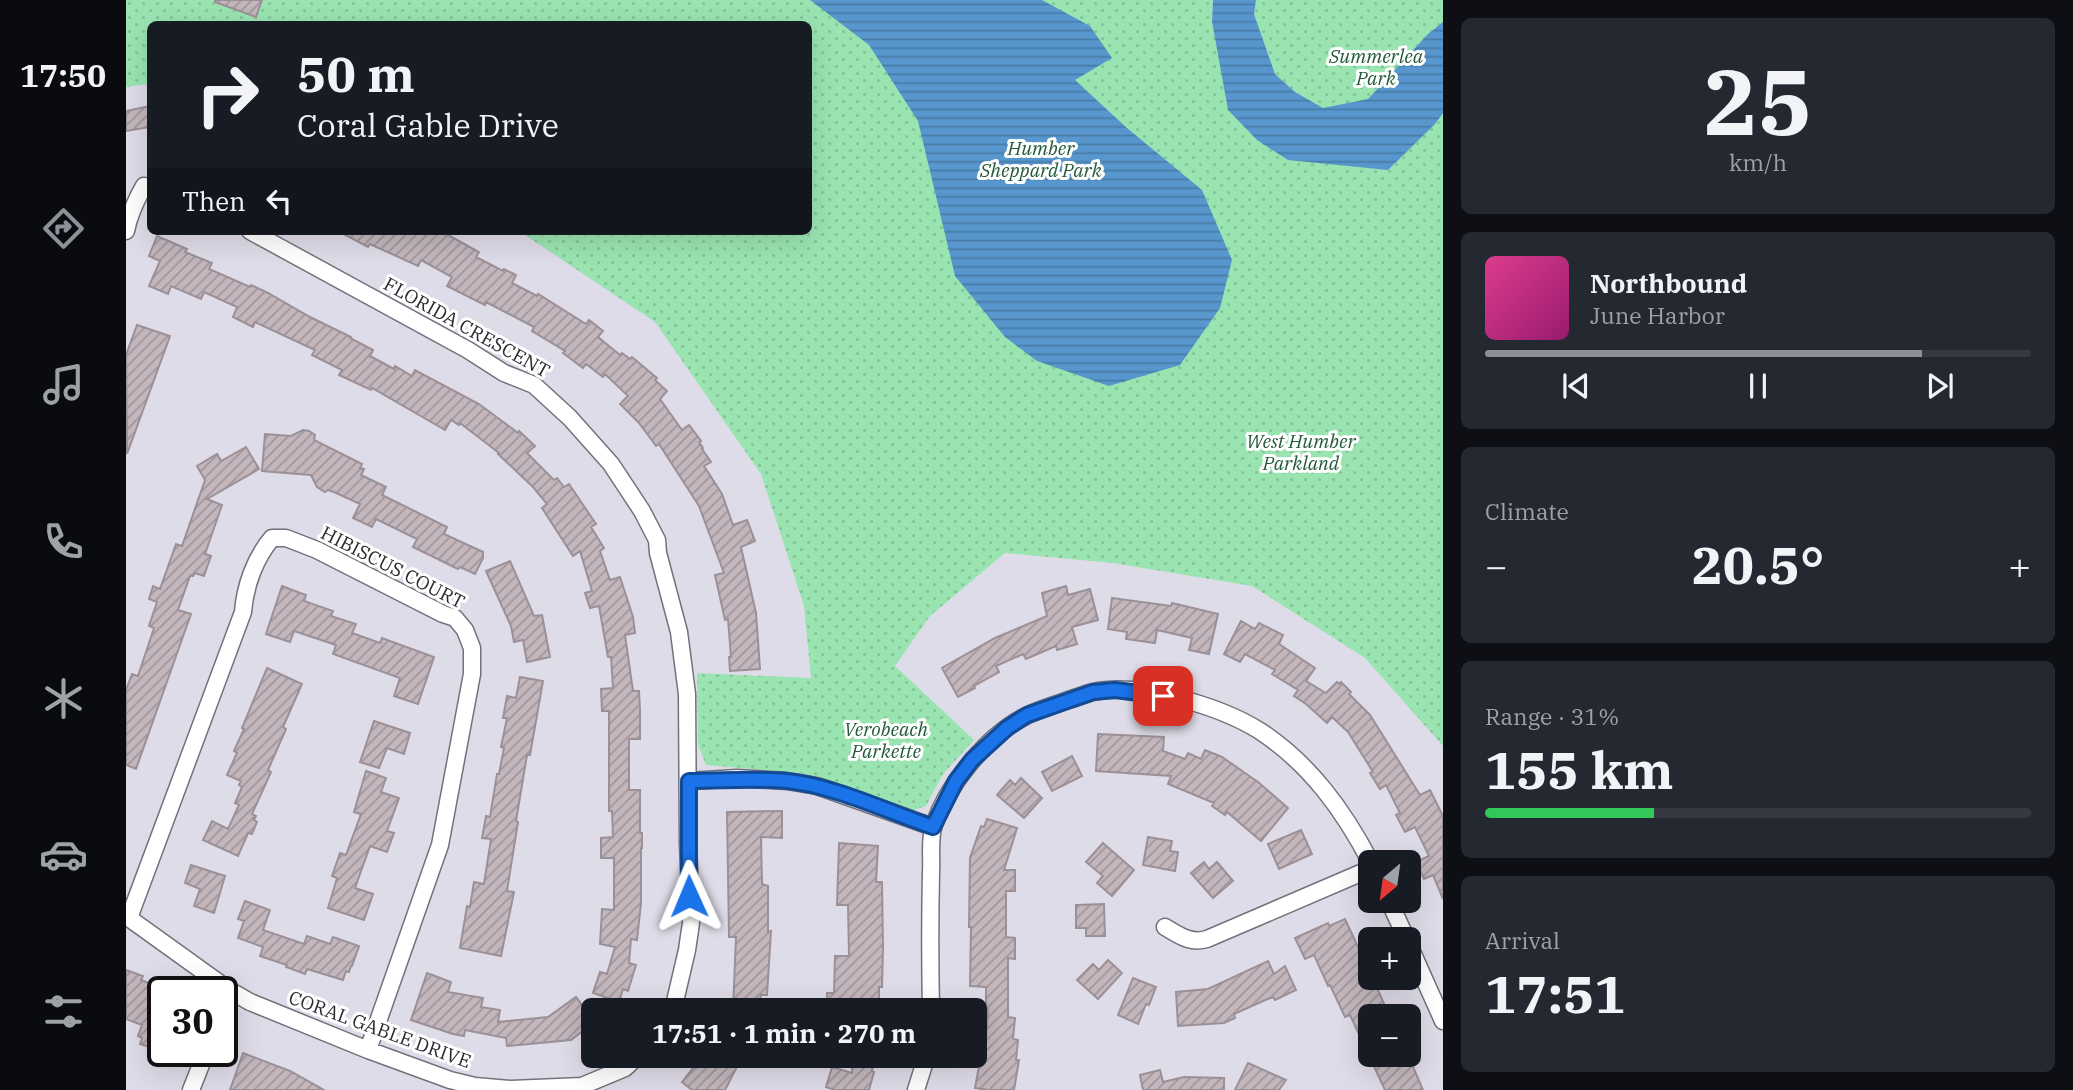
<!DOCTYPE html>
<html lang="en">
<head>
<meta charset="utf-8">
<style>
  :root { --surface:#171b24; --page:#242831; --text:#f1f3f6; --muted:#9ea1a6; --line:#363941; --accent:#8c9099 }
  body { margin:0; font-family:"IBM Plex Serif",serif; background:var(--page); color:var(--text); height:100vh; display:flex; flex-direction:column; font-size:26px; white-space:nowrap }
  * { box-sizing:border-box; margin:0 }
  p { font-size:23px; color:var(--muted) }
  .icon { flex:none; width:38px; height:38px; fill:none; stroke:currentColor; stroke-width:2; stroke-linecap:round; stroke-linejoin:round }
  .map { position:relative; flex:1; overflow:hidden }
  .drawer { display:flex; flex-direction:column; gap:18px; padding:18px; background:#0d0f14; width:630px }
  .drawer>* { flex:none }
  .hud { position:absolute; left:21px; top:21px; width:665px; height:214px; border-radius:10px; box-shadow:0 7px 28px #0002; background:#171b24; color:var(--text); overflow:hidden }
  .needle { width:46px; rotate:209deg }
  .tools { position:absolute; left:1232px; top:850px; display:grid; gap:14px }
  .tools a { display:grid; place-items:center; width:63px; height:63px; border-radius:10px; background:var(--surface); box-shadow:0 7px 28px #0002; font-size:35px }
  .speed { position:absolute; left:21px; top:976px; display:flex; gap:14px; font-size:35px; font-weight:700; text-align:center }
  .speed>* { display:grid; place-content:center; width:91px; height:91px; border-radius:50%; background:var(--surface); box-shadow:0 7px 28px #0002; line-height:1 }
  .speed .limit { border:4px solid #111; border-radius:10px; background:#fff; color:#111 }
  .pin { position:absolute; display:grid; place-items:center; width:60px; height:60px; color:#fff; margin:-30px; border-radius:14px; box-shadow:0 4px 10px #0006 }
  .me { position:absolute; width:77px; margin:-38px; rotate:359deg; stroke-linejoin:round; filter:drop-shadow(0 0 5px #0008) }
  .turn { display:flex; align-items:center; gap:24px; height:147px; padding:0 35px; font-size:32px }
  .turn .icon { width:91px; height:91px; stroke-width:2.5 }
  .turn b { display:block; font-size:49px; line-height:60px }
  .then { display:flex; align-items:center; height:66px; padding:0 35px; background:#0003; gap:14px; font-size:26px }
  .big { font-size:52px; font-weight:700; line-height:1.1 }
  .drawer .tile { flex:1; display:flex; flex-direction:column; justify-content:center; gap:10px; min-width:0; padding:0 24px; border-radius:10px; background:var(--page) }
  .drawer .dial { align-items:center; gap:0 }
  .dial b { font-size:91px; line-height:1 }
  .song { display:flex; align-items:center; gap:21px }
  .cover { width:84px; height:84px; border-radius:10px; background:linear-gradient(135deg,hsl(330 70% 55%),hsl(320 70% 35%)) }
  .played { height:7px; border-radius:4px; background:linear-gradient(90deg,var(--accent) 80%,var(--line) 80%) }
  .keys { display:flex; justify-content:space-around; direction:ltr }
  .heat { display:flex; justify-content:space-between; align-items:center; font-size:38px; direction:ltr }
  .charge { height:10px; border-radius:5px; background:linear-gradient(90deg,#34c759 31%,var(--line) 0) }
  .trip { position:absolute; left:455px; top:998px; width:406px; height:70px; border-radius:10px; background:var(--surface); box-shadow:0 7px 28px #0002; font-weight:700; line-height:70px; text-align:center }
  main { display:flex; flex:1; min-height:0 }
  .dock { display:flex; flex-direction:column; width:126px; justify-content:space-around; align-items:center; background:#090b0e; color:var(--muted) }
  .dock .icon { width:49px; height:49px }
  .dock .on { color:var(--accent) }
  .dock b { font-size:32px; color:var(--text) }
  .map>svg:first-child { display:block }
</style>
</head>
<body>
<main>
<nav class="dock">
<b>17:50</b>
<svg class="icon on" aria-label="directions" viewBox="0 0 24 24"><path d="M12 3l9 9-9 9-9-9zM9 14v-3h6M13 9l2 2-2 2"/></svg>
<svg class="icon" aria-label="music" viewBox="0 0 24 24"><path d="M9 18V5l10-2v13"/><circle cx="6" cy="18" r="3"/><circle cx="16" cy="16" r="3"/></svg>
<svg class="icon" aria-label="phone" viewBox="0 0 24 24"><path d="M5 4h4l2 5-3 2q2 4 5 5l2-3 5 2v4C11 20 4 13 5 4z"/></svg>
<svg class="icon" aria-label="climate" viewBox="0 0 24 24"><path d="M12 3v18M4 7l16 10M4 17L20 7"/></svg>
<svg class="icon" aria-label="car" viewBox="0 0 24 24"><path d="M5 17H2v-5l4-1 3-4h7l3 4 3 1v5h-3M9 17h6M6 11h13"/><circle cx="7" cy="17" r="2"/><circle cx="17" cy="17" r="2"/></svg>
<svg class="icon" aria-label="filters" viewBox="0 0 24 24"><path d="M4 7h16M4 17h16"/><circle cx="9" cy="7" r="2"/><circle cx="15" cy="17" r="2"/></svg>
</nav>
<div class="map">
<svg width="1317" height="1090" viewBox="0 0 1317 1090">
  <defs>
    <pattern id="park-dots" width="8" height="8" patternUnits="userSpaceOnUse" patternTransform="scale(1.75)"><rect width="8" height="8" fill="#9ae4b2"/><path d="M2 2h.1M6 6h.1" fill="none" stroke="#85c499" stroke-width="1.8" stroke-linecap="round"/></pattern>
    <pattern id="water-rules" width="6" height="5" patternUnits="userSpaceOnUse" patternTransform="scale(1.75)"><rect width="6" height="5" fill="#5797cd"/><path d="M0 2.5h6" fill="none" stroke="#487ba7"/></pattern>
    <pattern id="building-hatch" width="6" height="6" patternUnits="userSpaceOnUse" patternTransform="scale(1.75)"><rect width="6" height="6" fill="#c3b7bd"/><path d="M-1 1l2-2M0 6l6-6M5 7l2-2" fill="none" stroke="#9f959a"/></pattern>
  </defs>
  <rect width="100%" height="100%" fill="#dfdce9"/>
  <path fill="url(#park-dots)" d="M 0,0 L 1087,0 L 1086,22 L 1102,110 L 1197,109 L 1169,92 L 1149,74 L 1128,14 L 1130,0 L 1317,0 L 1317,746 L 1239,658 L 1126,586 L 987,563 L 879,553 L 804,616 L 769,666 L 848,740 L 817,774 L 800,806 L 782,812 L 675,773 L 580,765 L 572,745 L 571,673 L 685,678 L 678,606 L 635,474 L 529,322 L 393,231 L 682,231 L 682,24 L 24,24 L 24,84 L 0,87 Z"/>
  <path fill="url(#water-rules)" d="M 684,0 L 916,0 L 964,26 L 986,58 L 949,80 L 1001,128 L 1076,190 L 1106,260 L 1094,308 L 1054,365 L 983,386 L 911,361 L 879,337 L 829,276 L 792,121 L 743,45 Z
    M 1087,0 L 1130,0 L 1128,14 L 1149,74 L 1169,92 L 1197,108 L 1242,99 L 1302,34 L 1317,22 L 1317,113 L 1309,124 L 1262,170 L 1162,160 L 1131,140 L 1102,110 L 1086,22 Z"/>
  <path fill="url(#building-hatch)" stroke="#9c9097" stroke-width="2" d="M 89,0 L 136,0 L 130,17 L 89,2 Z
    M 24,106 L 24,127 L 0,131 L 0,111 Z
    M 212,231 L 315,231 L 353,252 L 350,257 L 377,271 L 378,269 L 390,275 L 386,283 L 411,296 L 412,294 L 460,324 L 463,320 L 477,331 L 472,337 L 494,355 L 496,353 L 504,359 L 506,357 L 531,378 L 529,380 L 541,391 L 534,399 L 556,430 L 563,425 L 575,441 L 573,442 L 577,448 L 576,449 L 585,462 L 578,466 L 596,494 L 607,525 L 621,520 L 629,541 L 615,547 L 630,613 L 634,669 L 604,671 L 603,657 L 605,657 L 602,619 L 599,620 L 589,575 L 598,573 L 573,506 L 533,444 L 530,446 L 513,423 L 494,404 L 502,396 L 479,374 L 477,377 L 460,364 L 457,368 L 437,353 L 439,351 L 406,331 L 408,327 L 360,302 L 359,305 L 321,286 L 326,277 L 295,260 L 292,266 L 244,244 L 242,247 Z
    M 31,236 L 61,249 L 59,252 L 86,263 L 83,269 L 124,287 L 125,285 L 142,293 L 184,317 L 225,337 L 224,338 L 247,350 L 244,356 L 268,369 L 269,366 L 286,376 L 289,370 L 353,404 L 392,433 L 393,431 L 409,446 L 401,453 L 428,480 L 431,478 L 438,487 L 443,484 L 470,524 L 465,527 L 478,548 L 474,551 L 484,580 L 494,577 L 507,617 L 509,633 L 499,635 L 507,691 L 513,691 L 514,710 L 514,739 L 503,739 L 503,790 L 514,790 L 514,833 L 516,833 L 516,848 L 515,848 L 515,903 L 511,940 L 505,939 L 503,963 L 510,965 L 502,991 L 497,989 L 493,1002 L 467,993 L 474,972 L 481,974 L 489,947 L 474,944 L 476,909 L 488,910 L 488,858 L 475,858 L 475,838 L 487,837 L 486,811 L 483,811 L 483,711 L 476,711 L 475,689 L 487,688 L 485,657 L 482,657 L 473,606 L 464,608 L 459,593 L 466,591 L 454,551 L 447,556 L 416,508 L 421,504 L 407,487 L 372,454 L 373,453 L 334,423 L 333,425 L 325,420 L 319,430 L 246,388 L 245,390 L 213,375 L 216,370 L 186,355 L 189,350 L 129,322 L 127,327 L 107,317 L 111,307 L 78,292 L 75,299 L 45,286 L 42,294 L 23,286 L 34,261 L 23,256 Z
    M 11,325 L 44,336 L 1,454 L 0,355 Z
    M 177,430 L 183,431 L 189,435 L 188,440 L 236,464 L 234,468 L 238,469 L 235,475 L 260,487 L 256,495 L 321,527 L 318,534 L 357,552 L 357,558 L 349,574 L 334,567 L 332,569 L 287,547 L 291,539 L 250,519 L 246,527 L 227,518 L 234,504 L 208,492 L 202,490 L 199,492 L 191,487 L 185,475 L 136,471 L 139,434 L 165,436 Z
    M 120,447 L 133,469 L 81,499 L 96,505 L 79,554 L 85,556 L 78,576 L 69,573 L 67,576 L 64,576 L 52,610 L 65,614 L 10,769 L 0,765 L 0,690 L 6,674 L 12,676 L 28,628 L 23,626 L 31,602 L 23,599 L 27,586 L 34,589 L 50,544 L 56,546 L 79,480 L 71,466 L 91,454 L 95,461 Z
    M 384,561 L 408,616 L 416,615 L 424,657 L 401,662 L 397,640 L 388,642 L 385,626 L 360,571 Z
    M 156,586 L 180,595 L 178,601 L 207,611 L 205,616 L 230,624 L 226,633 L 254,643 L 256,638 L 308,657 L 292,704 L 268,696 L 274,678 L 207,654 L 210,645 L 168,631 L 164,642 L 140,634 Z
    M 940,586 L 942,595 L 964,589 L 972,620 L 946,627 L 951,644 L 931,650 L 930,646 L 900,659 L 897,654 L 870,666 L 873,672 L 848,686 L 849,688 L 832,697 L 816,668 L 869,638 L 921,616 L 916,593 Z
    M 986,598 L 1045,606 L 1046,603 L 1092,614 L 1083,654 L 1063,650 L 1066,638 L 1031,630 L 1029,643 L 1000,639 L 1001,632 L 982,629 Z
    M 1115,621 L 1129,629 L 1133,623 L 1157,635 L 1153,644 L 1189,668 L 1180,681 L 1200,693 L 1211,682 L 1213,684 L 1215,682 L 1225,692 L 1223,694 L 1244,715 L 1294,795 L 1304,790 L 1317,816 L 1317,899 L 1307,875 L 1298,879 L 1290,862 L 1303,856 L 1289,827 L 1279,832 L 1270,815 L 1274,813 L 1260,785 L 1254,789 L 1244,773 L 1247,772 L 1222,732 L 1206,717 L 1201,723 L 1180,704 L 1168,696 L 1172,690 L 1146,674 L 1149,670 L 1119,654 L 1114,662 L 1098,654 Z
    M 141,668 L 176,684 L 157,727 L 160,729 L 142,770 L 145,772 L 126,814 L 130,816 L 128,820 L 131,822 L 126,834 L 122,833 L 112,856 L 77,840 L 86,821 L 102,829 L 113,805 L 109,803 L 116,787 L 113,785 L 115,781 L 101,775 L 111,753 L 108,751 L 118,729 L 116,728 Z
    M 394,677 L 417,681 L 404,755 L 401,755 L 390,821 L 392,822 L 381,891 L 388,892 L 375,956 L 334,948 L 341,906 L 344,907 L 348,882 L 358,884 L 365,839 L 356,838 L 360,816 L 364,817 L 371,774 L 373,774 L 378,748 L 375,747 L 381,718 L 377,718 L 381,696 L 390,698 Z
    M 248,721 L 284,733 L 278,754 L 261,748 L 253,768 L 234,762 Z
    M 972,734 L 1038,737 L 1037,751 L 1059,759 L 1062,753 L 1075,759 L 1079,750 L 1096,757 L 1132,782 L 1162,808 L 1135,841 L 1101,812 L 1099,815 L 1086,806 L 1088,803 L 1042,784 L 1045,776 L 970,771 Z
    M 946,756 L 956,776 L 926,791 L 916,772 Z
    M 240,771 L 260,778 L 255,792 L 273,798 L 261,831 L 268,833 L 261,852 L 244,846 L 229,888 L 247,894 L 238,920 L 202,908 L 211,878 L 206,876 L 214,853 L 220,855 L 235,814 L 228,812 Z
    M 895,778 L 916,798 L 898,818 L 871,795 L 884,780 L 889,785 Z
    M 656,811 L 656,838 L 635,837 L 636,884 L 642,886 L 642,932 L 645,931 L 641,995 L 635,995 L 631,1010 L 607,1010 L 610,937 L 603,937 L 601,812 Z
    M 861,819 L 891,828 L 878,870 L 889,870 L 889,891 L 880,891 L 880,937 L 889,938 L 889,959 L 882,958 L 882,1017 L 889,1018 L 887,1039 L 892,1040 L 890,1060 L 893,1060 L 888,1090 L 862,1090 L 849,1088 L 856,1050 L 850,1049 L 851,1036 L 860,1037 L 862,1009 L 860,1010 L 860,987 L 844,986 L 845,927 L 843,927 L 844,858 L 855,826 L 858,827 Z
    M 1175,830 L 1186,854 L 1153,869 L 1142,844 Z
    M 1022,837 L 1046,841 L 1044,851 L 1052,852 L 1049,871 L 1017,865 Z
    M 713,843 L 752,846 L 750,882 L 756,882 L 757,949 L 756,987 L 753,987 L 753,1010 L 709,1010 L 709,1006 L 701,1006 L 701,993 L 708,993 L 709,956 L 723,956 L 722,905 L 711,905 Z
    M 977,843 L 1008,870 L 986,896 L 971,883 L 977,876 L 960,862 Z
    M 1078,862 L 1083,869 L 1091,862 L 1107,881 L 1087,898 L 1065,873 Z
    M 65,865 L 99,876 L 88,913 L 68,906 L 74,889 L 59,883 Z
    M 119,901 L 144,910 L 137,930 L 178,944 L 181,936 L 204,944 L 207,937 L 233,946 L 226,966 L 225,966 L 223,972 L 220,971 L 217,980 L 181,969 L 179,974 L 160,967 L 161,965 L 134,956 L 137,947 L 112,938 L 118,921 L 112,919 Z
    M 978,904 L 979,936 L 960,936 L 960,928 L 950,928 L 950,905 Z
    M 1219,919 L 1244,973 L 1244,978 L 1247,979 L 1264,1017 L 1244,1017 L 1244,1055 L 1282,1055 L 1297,1090 L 1259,1090 L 1224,1015 L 1219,1017 L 1204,985 L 1202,986 L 1188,955 L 1179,959 L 1169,938 L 1202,923 L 1203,926 Z
    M 982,960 L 996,973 L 972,999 L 951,980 L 967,964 L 973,970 Z
    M 1142,961 L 1148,974 L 1159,966 L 1170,990 L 1149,1000 L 1147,997 L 1137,1001 L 1108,1014 L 1109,1018 L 1098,1023 L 1052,1026 L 1050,992 L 1082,989 Z
    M 0,970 L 17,976 L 15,980 L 25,984 L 22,993 L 37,998 L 37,1056 L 22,1052 L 24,1047 L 14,1044 L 16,1038 L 12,1036 L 16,1025 L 0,1019 Z
    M 301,973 L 325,982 L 322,992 L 357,998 L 355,1007 L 374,1010 L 372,1022 L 422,1017 L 450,997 L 467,1020 L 467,1045 L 457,1031 L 445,1040 L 381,1046 L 380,1038 L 339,1030 L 338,1036 L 327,1034 L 285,1020 Z
    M 1007,978 L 1030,987 L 1023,1005 L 1020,1004 L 1012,1024 L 992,1015 Z
    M 117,1053 L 164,1071 L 198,1090 L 104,1090 Z
    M 577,1055 L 617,1055 L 599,1090 L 566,1090 L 556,1082 Z
    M 727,1055 L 748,1055 L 746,1071 L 748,1072 L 743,1090 L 709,1090 L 700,1087 L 706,1067 L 726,1073 Z
    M 1122,1063 L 1160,1080 L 1153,1090 L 1109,1090 Z
    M 1034,1070 L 1037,1082 L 1058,1077 L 1098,1078 L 1098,1090 L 1017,1090 L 1014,1075 Z"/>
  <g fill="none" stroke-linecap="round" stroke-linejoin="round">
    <defs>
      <path id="street" d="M 0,231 C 3,215 10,200 18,186 L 24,187
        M 124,231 L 342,350 L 378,373 L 408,385 L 444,418 L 485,464 L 516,511 L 531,540 L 532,553 L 553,632 L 561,694 L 562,843 L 565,923 L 561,950 L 547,1010
        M 563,781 L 611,778 L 661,781 L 691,786 L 807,827
        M 1263,901 L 1281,940
        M 0,916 L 103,990 L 124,1002 L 242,1050 L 324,1080 L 349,1086 L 385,1089 L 456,1086 L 499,1068 L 513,1055
        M 3,918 L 117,612 C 119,586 129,558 146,538 L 160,538 L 191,550 L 317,614 L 329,618 L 339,630 L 346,648 L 346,674 L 314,845 L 242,1050
        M 1039,927 C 1053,935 1064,944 1081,939 L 1244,869
        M 1283,945 L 1317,1021
        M 96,1007 L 103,990
        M 805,1010 C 804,964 804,918 805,872 C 806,858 803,838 808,825 C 822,784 862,734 902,715 C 915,709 929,705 942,700 C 950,698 959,694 967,692 C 1014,682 1094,706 1134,731 C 1184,764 1218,811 1245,863
        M 65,1090 L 80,1052
        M 790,1090 L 801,1055"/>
    </defs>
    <use href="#street" stroke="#73717b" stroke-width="19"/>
    <use href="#street" stroke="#fff" stroke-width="16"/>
  </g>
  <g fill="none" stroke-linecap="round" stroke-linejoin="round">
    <defs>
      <path id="route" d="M 563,896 L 563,781 C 596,781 628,778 661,781 C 706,785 763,812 807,827 L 830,781 L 846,760 L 881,728 L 901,715 L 967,692 L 989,690 L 1037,696"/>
    </defs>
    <use href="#route" stroke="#114b97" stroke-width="18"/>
    <use href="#route" stroke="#1a73e8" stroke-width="12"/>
  </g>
  <g text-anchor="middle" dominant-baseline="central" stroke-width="6" stroke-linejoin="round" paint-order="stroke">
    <g font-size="19" font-style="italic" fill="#225a39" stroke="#fff">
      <text x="1250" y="56">Summerlea<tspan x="1250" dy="22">Park</tspan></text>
      <text x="915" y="148">Humber<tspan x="915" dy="22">Sheppard Park</tspan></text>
      <text x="1175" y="441">West Humber<tspan x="1175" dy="22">Parkland</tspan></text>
      <text x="760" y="729">Verobeach<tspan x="760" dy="22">Parkette</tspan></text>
    </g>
    <g font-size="19" fill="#2c2b2f" stroke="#fff">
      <text transform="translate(341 327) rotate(29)">FLORIDA CRESCENT</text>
      <text transform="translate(267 567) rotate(27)">HIBISCUS COURT</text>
      <text transform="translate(254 1029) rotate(20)">CORAL GABLE DRIVE</text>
    </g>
  </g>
</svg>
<div class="tools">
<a><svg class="needle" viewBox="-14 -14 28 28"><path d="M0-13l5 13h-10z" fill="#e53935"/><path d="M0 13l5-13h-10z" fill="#9ea1a6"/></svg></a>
<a>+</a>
<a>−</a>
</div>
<div class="speed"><div class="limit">30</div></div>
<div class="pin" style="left:1037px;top:696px;background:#d93025"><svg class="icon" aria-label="arrive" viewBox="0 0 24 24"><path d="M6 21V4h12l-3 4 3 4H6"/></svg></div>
<svg class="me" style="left:563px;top:896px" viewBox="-20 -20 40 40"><path d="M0-17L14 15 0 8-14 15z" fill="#1a73e8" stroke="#fff" stroke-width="4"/></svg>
<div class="trip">17:51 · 1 min · 270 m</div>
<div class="hud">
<div class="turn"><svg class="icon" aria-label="right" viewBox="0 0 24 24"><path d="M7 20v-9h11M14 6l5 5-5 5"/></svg><div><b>50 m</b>Coral Gable Drive</div></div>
<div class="then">Then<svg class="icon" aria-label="left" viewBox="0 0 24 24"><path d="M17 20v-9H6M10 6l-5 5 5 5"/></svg></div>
</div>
</div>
<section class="drawer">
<div class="tile dial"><b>25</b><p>km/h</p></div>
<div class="tile">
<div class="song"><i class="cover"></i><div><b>Northbound</b><p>June Harbor</p></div></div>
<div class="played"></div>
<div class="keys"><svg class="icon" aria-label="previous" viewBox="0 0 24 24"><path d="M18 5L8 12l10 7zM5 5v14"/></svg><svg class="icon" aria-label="pause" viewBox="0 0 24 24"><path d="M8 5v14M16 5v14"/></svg><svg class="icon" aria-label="next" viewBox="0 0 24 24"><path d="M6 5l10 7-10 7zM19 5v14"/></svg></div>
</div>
<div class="tile"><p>Climate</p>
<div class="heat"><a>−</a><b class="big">20.5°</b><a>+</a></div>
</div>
<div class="tile"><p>Range · 31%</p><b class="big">155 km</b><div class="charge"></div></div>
<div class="tile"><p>Arrival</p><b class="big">17:51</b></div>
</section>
</main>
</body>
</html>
